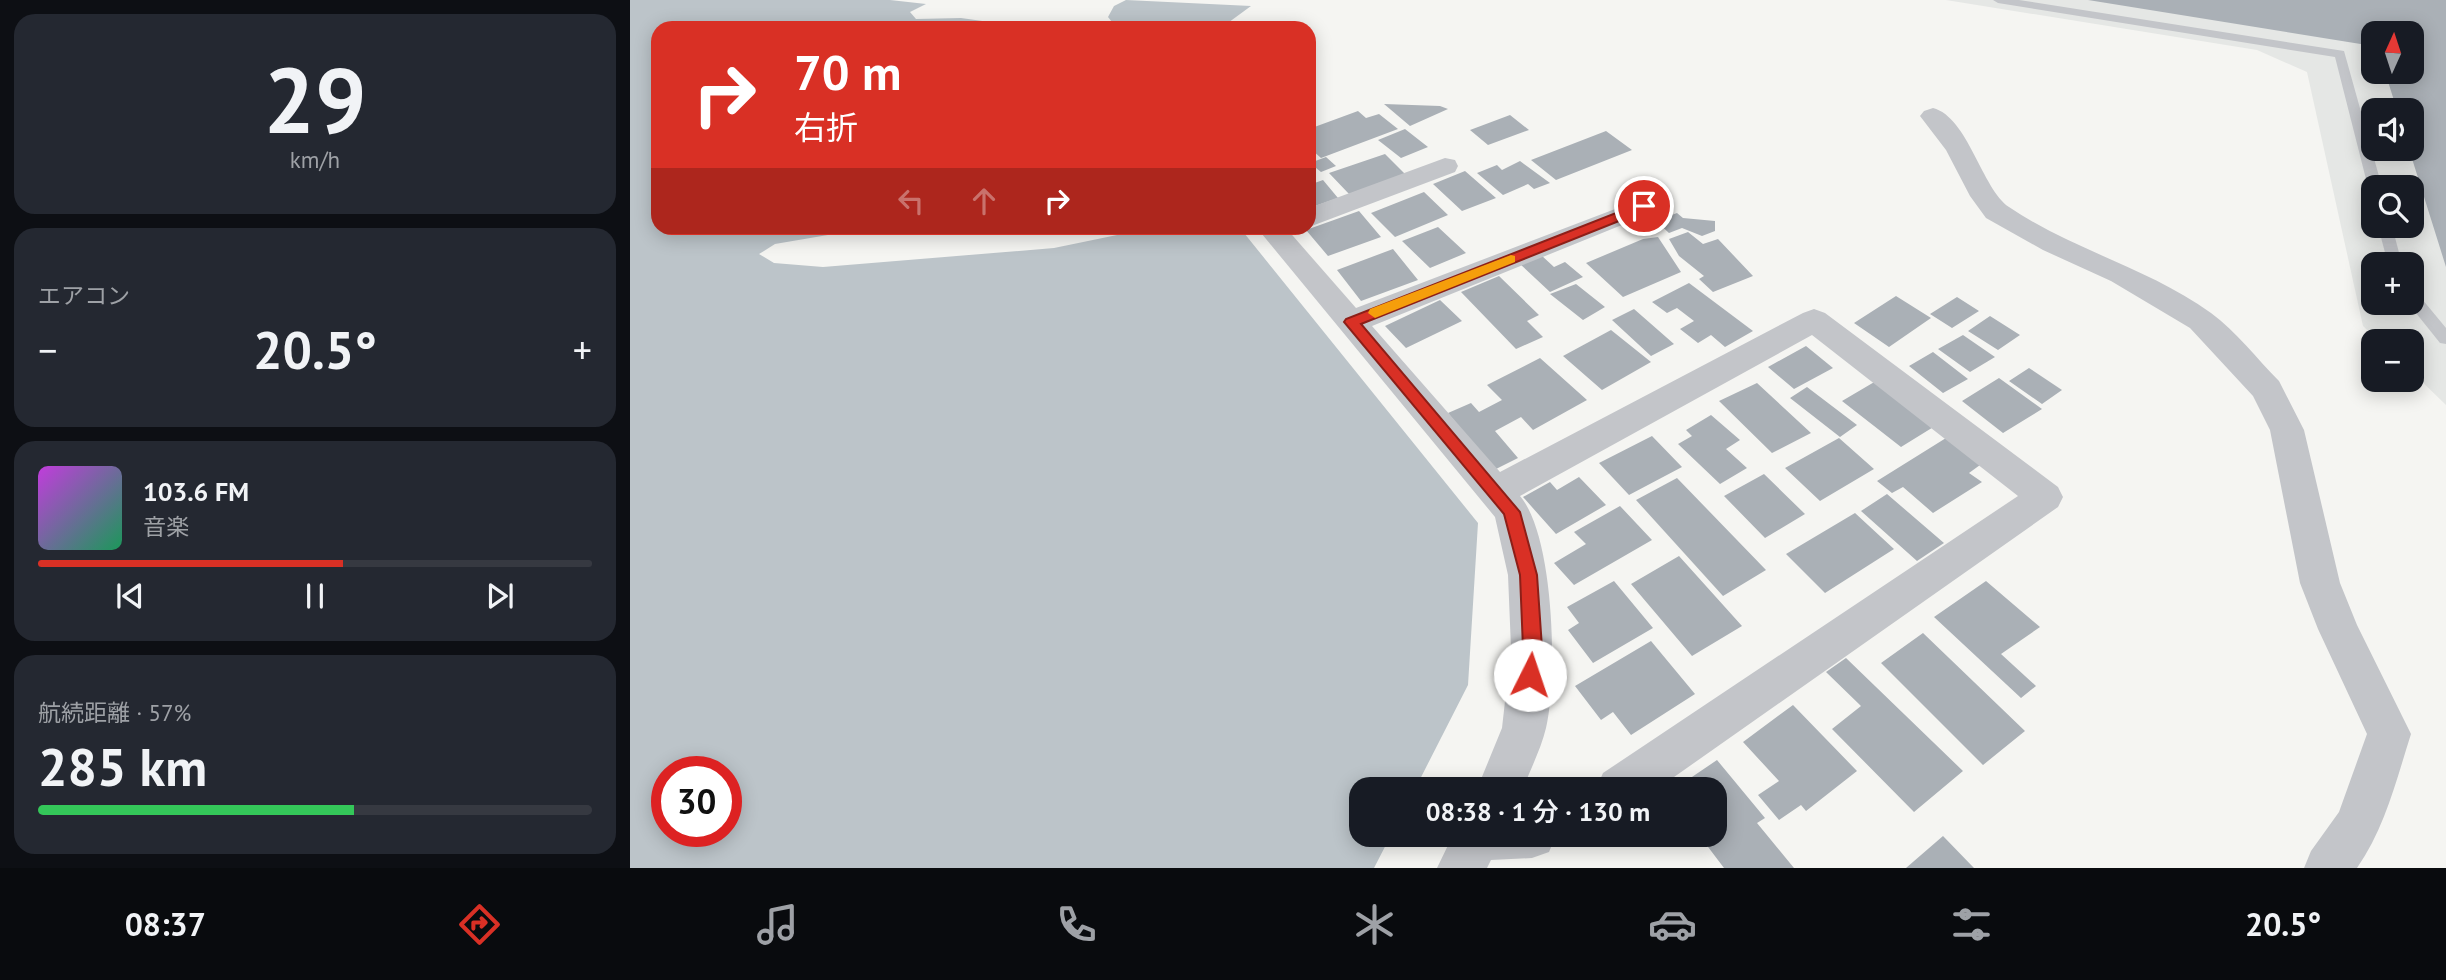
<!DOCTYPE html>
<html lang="ja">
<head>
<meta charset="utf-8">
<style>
  :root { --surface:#171b24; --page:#242831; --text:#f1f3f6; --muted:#9ea1a6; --line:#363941; --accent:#d93025 }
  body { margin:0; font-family:"PT Sans","Noto Sans JP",sans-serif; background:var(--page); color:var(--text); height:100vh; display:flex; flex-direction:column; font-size:26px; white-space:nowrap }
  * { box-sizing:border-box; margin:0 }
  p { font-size:23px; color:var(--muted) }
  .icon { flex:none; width:38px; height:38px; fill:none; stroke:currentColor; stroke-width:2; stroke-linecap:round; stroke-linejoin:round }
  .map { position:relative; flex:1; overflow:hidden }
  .drawer { display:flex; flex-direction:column; gap:14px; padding:14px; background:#0d0f14; width:630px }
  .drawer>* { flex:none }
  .banner { position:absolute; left:21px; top:21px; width:665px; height:214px; border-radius:21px; box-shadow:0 4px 18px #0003; background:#d93025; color:#fff; overflow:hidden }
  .needle { width:46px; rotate:3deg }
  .buttons { position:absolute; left:1731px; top:21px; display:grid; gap:14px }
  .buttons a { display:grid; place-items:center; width:63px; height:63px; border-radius:14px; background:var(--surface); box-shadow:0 4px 18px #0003; font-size:35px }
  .speed { position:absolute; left:21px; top:756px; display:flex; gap:14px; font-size:35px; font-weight:700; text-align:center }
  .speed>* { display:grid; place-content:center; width:91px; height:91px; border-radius:50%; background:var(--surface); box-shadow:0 4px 18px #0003; line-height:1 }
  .speed .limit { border:10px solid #d22; background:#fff; color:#111 }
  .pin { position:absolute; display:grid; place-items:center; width:60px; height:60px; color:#fff; margin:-30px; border:4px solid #fff; border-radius:50%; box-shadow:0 2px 7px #0007 }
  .me { position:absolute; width:77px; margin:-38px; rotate:4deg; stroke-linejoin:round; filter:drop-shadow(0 0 5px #0008) }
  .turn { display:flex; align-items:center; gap:24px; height:147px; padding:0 28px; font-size:32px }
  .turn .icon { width:91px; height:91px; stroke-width:2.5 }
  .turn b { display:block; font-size:49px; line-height:60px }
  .lanes { display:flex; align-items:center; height:66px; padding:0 28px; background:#0003; justify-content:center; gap:35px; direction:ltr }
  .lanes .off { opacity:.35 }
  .big { font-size:52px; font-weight:600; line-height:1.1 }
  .drawer .widget { flex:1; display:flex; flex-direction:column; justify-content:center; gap:10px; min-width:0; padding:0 24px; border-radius:21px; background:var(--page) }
  .drawer .dial { align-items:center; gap:0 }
  .dial b { font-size:91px; line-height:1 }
  .song { display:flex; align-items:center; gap:21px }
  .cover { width:84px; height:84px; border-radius:10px; background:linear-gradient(135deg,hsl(290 70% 55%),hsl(150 70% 35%)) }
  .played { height:7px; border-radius:4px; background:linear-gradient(90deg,var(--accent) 55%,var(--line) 55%) }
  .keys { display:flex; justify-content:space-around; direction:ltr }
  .heat { display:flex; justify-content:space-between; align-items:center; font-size:38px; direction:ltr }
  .charge { height:10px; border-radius:5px; background:linear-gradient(90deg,#34c759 57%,var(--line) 0) }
  .trip { position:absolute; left:719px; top:777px; width:378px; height:70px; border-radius:21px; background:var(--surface); box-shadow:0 4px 18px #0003; font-weight:600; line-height:70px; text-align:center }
  .menu { display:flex; height:112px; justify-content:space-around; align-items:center; background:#090b0e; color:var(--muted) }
  .menu .icon { width:49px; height:49px }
  .menu .current { color:var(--accent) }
  .menu b { font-size:32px; color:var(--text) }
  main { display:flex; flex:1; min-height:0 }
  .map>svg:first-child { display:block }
</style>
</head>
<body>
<main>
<section class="drawer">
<div class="widget dial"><b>29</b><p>km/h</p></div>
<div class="widget"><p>エアコン</p>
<div class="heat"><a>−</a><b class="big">20.5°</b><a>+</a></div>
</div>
<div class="widget">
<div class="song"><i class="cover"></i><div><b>103.6 FM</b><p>音楽</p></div></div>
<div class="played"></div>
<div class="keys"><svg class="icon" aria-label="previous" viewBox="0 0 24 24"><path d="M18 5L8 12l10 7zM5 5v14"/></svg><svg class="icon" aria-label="pause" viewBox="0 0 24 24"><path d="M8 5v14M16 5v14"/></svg><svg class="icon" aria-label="next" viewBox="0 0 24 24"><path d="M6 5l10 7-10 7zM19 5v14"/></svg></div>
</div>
<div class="widget"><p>航続距離 · 57%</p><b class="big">285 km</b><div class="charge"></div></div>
</section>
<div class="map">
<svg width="1816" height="868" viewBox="0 0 1816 868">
  <rect width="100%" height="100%" fill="#f5f5f2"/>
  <path fill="#e5e7e5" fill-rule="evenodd" d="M 1316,0 L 1816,0 L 1816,405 L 1782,372 L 1782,341 L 1749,341 L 1733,326 L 1677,72 L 1627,50 ZM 1743,33 L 1782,33 L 1782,72 L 1743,72 ZM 1743,110 L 1782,110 L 1782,149 L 1743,149 ZM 1743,187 L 1782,187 L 1782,226 L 1743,226 ZM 1743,264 L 1782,264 L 1782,303 L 1743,303 Z"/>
  <path fill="#bcc4c9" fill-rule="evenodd" d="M 0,0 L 260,0 L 296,4 L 280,12 L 286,19 L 331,18 L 403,28 L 28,28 L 28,228 L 239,228 L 145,244 L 129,254 L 144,263 L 193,267 L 424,248 L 521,228 L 610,228 L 848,523 L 838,685 L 785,789 L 732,789 L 732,835 L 761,835 L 744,868 L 0,868 ZM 37,772 L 96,772 L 96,831 L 37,831 Z
    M 496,0 L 621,6 L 591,28 L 475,28 L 482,22 L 478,17 L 484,6 Z"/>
  <path fill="#aab0b6" d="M 1458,0 L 1816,0 L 1816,267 L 1779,149 L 1782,149 L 1782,110 L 1767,110 L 1755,72 L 1782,72 L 1782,33 L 1743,33 L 1743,46 Z
    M 754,104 L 810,106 L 818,109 L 780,126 Z
    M 728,111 L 736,118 L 749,114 L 768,129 L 691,158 L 682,150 L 679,151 L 679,129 Z
    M 880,115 L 899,130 L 858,145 L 840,130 Z
    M 775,129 L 798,147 L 771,158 L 748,140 Z
    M 976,131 L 1002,150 L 926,180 L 901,160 Z
    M 755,154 L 775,174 L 719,194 L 699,173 Z
    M 696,157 L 706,166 L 691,172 L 680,163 Z
    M 890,161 L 920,183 L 904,189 L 898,184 L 873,195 L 847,173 L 867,165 L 872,170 Z
    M 835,171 L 866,198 L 832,211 L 803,184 Z
    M 693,180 L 708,198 L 685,206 L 679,199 L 679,185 Z
    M 794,192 L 818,215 L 765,237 L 741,213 Z
    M 1022,193 L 1040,193 L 1043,207 L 1024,207 Z
    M 729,211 L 751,237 L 698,256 L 676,230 Z
    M 1047,213 L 1053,218 L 1085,221 L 1085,231 L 1072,236 L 1052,228 L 1039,233 L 1026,221 Z
    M 808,227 L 836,253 L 800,268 L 772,241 Z
    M 1058,232 L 1073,244 L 1088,239 L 1123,276 L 1083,292 L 1069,279 L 1074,276 L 1049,256 L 1039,239 Z
    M 1028,237 L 1051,272 L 993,297 L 956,263 L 1013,239 Z
    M 763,249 L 788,280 L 731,301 L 707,270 Z
    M 911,255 L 924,267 L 935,262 L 953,277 L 920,292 L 890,264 Z
    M 869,276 L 909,315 L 897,321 L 913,337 L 886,349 L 831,292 Z
    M 1059,283 L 1123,331 L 1095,347 L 1081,335 L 1068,343 L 1050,329 L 1064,321 L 1047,308 L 1037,313 L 1022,302 Z
    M 946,284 L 975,307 L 953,320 L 920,294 Z
    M 1266,296 L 1301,318 L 1259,347 L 1224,323 Z
    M 1327,297 L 1349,311 L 1322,328 L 1300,314 Z
    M 810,300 L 832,321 L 776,348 L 755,326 Z
    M 1004,309 L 1044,344 L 1021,356 L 982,320 Z
    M 1360,316 L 1390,335 L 1368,350 L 1338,331 Z
    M 981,330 L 1021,362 L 972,390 L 933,356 Z
    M 1333,335 L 1365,357 L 1340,372 L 1308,349 Z
    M 1176,346 L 1203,368 L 1164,389 L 1138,367 Z
    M 1303,352 L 1338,379 L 1313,393 L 1279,366 Z
    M 910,358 L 957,400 L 903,430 L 891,417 L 865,431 L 888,458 L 864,470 L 818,413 L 841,403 L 849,412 L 872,400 L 857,385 Z
    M 1399,368 L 1432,390 L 1412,404 L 1379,381 Z
    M 1369,378 L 1412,409 L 1373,433 L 1332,401 Z
    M 1246,381 L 1305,426 L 1271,447 L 1212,401 Z
    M 1127,383 L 1181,433 L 1142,453 L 1089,401 Z
    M 1177,387 L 1227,425 L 1210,437 L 1160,398 Z
    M 1081,415 L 1110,440 L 1096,449 L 1117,468 L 1090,484 L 1048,444 L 1062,436 L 1056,430 Z
    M 1022,436 L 1052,467 L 999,495 L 969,463 Z
    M 1209,438 L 1244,469 L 1190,501 L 1155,468 Z
    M 1316,438 L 1350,465 L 1339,473 L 1352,482 L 1303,513 L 1273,487 L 1262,493 L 1247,481 Z
    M 1134,474 L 1175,514 L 1135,538 L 1094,496 Z
    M 949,477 L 976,505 L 926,534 L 893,497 L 920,482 L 927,490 Z
    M 1047,478 L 1136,570 L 1093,596 L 1006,500 Z
    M 1257,494 L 1314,543 L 1287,561 L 1231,511 Z
    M 990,506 L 1022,540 L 944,585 L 924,563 L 956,544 L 944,532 Z
    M 1225,513 L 1264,549 L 1195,593 L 1156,554 Z
    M 1049,556 L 1112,626 L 1062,656 L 1001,584 Z
    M 984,581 L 1023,628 L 963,663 L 938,630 L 949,623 L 937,607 Z
    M 1356,581 L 1410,627 L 1371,654 L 1406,686 L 1391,698 L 1304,617 Z
    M 1293,633 L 1395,731 L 1353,765 L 1251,663 Z
    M 1021,641 L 1065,694 L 1001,735 L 983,712 L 971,720 L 945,686 Z
    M 1216,658 L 1333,771 L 1284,812 L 1202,729 L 1231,706 L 1196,672 Z
    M 1163,705 L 1227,771 L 1176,811 L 1171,805 L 1149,820 L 1128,795 L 1149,781 L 1113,742 Z
    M 1087,760 L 1135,818 L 1127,823 L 1164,868 L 1094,868 L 1069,835 L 1085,835 L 1085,789 L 1067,789 L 1059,779 Z
    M 1313,836 L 1344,868 L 1276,868 Z"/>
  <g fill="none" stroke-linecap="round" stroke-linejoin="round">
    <path fill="#c3c5c9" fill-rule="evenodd" d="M 1363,0 L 1389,0 L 1714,51 L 1752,187 L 1743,187 L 1743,191 L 1738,187 L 1705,57 L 1368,3 Z
      M 1748,226 L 1762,226 L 1772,264 L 1758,264 Z
      M 1782,292 L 1787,293 L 1816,328 L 1816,344 L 1810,343 L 1778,303 L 1782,303 Z"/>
    <path fill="#c3c5c9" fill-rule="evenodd" d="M 1303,108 C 1338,117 1352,189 1379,207 C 1442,250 1519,268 1581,313 C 1606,331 1627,359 1649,381 L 1674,430 L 1710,583 L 1727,625 L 1781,734 C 1766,781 1755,828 1727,868 L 1674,868 L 1681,851 L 1709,812 L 1737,734 L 1688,629 L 1670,583 L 1640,430 L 1623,396 L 1560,328 L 1481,281 L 1413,250 L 1356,218 L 1340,196 L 1316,150 L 1290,116 L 1294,111 Z
      M 815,158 L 825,160 L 828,166 L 825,172 L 679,227 L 679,208 Z
      M 1014,198 L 1024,200 L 1028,206 L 1024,212 L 742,326 L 870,472 L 1173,313 L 1184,309 L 1195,313 L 1428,487 L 1433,497 L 1428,507 L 1027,789 L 966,789 L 973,773 L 1388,496 L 1182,335 L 890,496 C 924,535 928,678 916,728 C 911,749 900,770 893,789 L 847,789 L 872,728 L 881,648 L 878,575 L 865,517 L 627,228 L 656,228 L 726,308 Z
      M 823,835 L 926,835 L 919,852 L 902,858 L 861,860 L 857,868 L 807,868 Z"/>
  </g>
  <path fill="#d93025" stroke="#8d1f18" stroke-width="2" d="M 1014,202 L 1019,203 L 1019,209 L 731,324 L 890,512 L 907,575 L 912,648 L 906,681 L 900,683 L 893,681 L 890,675 L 893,648 L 890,575 L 874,514 L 714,322 L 716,319 Z"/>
  <path fill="#f59e0b" d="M 881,255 L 885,256 L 885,262 L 745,318 L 738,313 L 740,309 Z"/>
</svg>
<div class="buttons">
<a><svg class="needle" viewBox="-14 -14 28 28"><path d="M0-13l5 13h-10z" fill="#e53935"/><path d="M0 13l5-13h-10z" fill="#9ea1a6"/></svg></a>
<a><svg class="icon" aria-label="sound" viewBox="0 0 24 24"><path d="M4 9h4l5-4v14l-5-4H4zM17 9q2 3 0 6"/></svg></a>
<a><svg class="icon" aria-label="search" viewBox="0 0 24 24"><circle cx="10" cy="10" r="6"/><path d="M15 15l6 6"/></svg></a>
<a>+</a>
<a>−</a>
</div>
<div class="speed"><div class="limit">30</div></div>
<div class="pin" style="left:1014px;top:206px;background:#d93025"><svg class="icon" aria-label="arrive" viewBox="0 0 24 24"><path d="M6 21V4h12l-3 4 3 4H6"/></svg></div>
<svg class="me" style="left:900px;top:675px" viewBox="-20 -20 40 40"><circle r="19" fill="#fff"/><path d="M0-13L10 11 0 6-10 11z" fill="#d93025"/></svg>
<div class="trip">08:38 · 1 分 · 130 m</div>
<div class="banner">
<div class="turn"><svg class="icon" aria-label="right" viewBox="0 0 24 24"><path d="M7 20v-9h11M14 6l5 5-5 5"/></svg><div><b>70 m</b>右折</div></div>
<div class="lanes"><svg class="icon off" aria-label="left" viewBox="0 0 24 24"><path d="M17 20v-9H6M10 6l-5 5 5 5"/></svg><svg class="icon off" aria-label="ahead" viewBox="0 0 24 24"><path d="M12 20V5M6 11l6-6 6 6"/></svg><svg class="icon" aria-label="right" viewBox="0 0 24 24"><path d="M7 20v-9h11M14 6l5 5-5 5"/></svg></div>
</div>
</div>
</main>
<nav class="menu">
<b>08:37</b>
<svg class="icon current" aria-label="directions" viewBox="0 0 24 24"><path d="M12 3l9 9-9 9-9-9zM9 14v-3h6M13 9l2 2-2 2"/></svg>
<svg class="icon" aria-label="music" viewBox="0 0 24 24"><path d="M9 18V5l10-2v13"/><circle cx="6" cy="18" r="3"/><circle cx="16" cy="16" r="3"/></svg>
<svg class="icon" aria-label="phone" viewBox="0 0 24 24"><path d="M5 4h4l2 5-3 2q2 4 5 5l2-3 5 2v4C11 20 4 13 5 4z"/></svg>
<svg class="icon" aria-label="climate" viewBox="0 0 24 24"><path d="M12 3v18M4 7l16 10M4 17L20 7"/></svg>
<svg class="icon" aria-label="car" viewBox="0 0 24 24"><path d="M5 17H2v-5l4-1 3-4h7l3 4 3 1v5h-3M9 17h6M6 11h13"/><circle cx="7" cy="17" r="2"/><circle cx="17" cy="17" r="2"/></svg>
<svg class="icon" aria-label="filters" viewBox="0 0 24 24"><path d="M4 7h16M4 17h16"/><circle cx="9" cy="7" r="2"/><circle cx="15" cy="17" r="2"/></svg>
<b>20.5°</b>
</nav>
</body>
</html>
